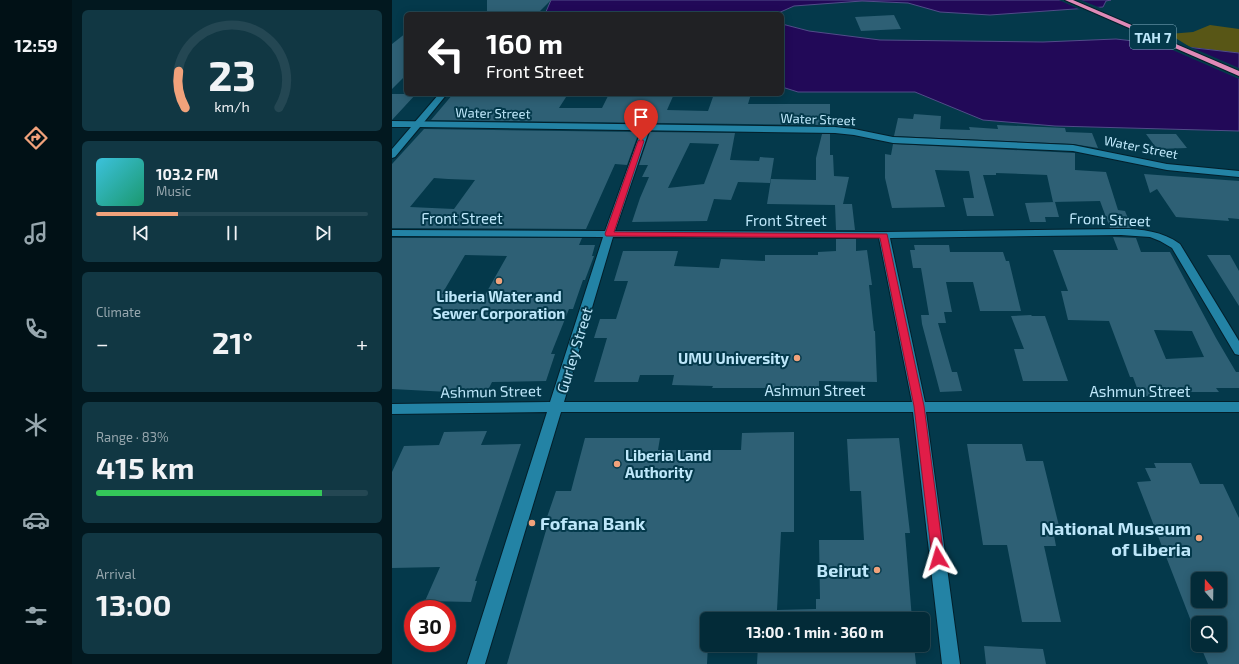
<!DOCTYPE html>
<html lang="en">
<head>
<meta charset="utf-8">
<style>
  :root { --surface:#032b38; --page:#113743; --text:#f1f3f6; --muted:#97a7ae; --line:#244753; --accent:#f1a27b }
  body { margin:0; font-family:"Exo 2",sans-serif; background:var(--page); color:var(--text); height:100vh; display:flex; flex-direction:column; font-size:15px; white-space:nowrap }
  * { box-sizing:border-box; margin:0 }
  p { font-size:13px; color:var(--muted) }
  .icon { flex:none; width:22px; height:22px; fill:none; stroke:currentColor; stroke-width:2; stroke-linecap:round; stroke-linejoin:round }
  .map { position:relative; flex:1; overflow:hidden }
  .sheet { display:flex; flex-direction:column; gap:10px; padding:10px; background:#02181f; width:320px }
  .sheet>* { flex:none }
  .banner { position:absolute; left:12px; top:12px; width:380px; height:84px; border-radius:6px; box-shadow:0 2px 10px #0003,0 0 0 1px var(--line); background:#202124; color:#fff; overflow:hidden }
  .needle { width:26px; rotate:340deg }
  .buttons { position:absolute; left:799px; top:572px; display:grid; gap:8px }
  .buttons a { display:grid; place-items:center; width:36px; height:36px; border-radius:6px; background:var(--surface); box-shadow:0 2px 10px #0003,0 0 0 1px var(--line); font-size:20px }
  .speed { position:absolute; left:12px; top:600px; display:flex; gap:8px; font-size:20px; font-weight:700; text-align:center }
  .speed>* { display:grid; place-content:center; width:52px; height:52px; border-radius:50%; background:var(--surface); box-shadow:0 2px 10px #0003,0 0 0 1px var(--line); line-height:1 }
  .speed .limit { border:6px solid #d22; background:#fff; color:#111 }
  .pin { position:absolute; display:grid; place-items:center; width:34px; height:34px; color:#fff; margin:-41px -17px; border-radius:50% 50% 50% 0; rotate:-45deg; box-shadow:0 0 4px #0007 }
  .pin .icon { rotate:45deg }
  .me { position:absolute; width:44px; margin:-22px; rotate:353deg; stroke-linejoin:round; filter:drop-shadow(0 0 3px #0008) }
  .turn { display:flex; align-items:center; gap:14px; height:84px; padding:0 16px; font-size:18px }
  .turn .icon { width:52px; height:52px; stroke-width:2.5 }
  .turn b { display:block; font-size:28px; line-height:34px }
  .big { font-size:30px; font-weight:700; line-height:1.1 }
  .sheet .tile { flex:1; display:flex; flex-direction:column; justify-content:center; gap:6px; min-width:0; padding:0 14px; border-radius:6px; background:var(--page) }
  .sheet .dial { align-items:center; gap:0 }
  .dial svg { height:104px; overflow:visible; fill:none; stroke:var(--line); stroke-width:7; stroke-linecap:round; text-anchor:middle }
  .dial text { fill:var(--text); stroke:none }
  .song { display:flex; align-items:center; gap:12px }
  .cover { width:48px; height:48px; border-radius:6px; background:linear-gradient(135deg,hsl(190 70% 55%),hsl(160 70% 35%)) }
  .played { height:4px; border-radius:2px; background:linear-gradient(90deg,var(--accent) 30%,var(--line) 30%) }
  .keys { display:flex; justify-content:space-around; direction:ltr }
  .heat { display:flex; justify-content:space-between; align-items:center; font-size:22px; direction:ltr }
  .charge { height:6px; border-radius:3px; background:linear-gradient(90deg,#34c759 83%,var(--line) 0) }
  .trip { position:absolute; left:308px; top:612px; width:230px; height:40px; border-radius:6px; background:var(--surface); box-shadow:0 2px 10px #0003,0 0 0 1px var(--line); font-weight:700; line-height:40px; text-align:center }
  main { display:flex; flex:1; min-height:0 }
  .tabs { display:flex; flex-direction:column; width:72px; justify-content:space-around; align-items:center; background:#011116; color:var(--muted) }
  .tabs .icon { width:28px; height:28px }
  .tabs .current { color:var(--accent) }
  .tabs b { font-size:18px; color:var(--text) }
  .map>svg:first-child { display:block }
</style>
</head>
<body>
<main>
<nav class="tabs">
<b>12:59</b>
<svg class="icon current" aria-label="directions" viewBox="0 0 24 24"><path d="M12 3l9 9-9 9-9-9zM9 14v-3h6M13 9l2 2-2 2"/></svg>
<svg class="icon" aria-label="music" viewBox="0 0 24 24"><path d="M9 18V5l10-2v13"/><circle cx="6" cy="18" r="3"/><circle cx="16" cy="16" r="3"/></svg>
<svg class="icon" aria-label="phone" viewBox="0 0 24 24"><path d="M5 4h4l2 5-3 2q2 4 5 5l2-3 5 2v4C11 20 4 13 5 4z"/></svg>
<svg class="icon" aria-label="climate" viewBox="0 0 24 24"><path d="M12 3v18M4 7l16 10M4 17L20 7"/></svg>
<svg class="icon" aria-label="car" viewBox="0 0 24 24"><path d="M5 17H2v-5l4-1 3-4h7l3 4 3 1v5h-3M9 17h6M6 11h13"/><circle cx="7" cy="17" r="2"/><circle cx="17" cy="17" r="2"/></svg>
<svg class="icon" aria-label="filters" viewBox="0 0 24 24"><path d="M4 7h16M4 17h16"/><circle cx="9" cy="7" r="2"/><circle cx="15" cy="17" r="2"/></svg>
</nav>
<section class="sheet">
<div class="tile dial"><svg viewBox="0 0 100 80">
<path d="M14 69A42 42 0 1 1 86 69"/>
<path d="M14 69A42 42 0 0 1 9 41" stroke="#f1a27b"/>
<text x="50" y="56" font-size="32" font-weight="700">23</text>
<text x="50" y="72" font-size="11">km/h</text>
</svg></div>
<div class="tile">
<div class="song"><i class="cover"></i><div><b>103.2 FM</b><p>Music</p></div></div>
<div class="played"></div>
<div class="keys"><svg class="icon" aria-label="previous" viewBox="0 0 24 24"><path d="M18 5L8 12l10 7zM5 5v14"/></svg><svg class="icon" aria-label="pause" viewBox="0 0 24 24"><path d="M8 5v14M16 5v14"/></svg><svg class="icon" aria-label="next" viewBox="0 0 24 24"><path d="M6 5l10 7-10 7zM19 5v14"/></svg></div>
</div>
<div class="tile"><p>Climate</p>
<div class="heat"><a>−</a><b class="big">21°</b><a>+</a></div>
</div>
<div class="tile"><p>Range · 83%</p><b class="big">415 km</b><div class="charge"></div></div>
<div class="tile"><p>Arrival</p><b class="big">13:00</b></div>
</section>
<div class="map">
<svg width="847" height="664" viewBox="0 0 847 664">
  <rect width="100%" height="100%" fill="#04394b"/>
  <path fill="#585616" d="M 818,25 L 847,29 L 847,53 L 798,47 L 777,34 L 801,32 Z"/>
  <path fill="#220958" stroke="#514c89" d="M 159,0 L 719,0 L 714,1 L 711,7 L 598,15 L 548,12 L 516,3 L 470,1 L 402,6 L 384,14 L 153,14 Z
    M 390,24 L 417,31 L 488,40 L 651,42 L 724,39 L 847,53 L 847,131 L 663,126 L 591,120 L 523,92 L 406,92 L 390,87 Z"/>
  <path fill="#04394b" d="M 667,0 L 689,0 L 711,9 L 691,11 Z
    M 760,41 L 794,45 L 847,68 L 847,79 Z"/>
  <path fill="#2e6075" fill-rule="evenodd" d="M 95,0 L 159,0 L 145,14 L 95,11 Z
    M 502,15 L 509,29 L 469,31 L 463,17 Z
    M 14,33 L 14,75 L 0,89 L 0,44 Z
    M 0,94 L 24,94 L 0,120 Z
    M 61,94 L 176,94 L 167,108 L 210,108 L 217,94 L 282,94 L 275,110 L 316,111 L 322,94 L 359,94 L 356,104 L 438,104 L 438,125 L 39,120 Z
    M 522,114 L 549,116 L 548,129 L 578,130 L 577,127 L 606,129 L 605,125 L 673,128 L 674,132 L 700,133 L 706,148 L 681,144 L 502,136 L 506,118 L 521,119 Z
    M 32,129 L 247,132 L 235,165 L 223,164 L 194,229 L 0,228 L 0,164 ZM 42,178 L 56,179 L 83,180 L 62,209 L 18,207 Z
    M 258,132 L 343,133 L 338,160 L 367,161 L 368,157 L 382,158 L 378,183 L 346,182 L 339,200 L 322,199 L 315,221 L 240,222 L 248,198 L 257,177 L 250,177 L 256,165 L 247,165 ZM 298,143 L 327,144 L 312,184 L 276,188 Z
    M 430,134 L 438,134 L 438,155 L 441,155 L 442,176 L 457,177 L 451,204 L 460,204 L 463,230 L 444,230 L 443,205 L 375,204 L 379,179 L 424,180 L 424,158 Z
    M 754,134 L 784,134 L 795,148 L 765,149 Z
    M 501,144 L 683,153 L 683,170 L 714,172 L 726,210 L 733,211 L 740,228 L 718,228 L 708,201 L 661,202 L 655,175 L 604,173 L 604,175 L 591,175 L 602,216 L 575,216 L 571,198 L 582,198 L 577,171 L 543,170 L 553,207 L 500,208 L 493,178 L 493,154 L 499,155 Z
    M 752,174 L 847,181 L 847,219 L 836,218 L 837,221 L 784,217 L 765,189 L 758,193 Z
    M 663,202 L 667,217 L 653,217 L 654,222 L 638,222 L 633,203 Z
    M 721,237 L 744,238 L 749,252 L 778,252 L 824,338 L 844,372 L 847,372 L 847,388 L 824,388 L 827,392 L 789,392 L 791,397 L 748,396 L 741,377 L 738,377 L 717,321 L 676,320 L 669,291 L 676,291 L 661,250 L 726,250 ZM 762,330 L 800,331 L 812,357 L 774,359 Z
    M 0,238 L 190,238 L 187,245 L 203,245 L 200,256 L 202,256 L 193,280 L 191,280 L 181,309 L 177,309 L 159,354 L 163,354 L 154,381 L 100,382 L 94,394 L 0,389 ZM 73,255 L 115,256 L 93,295 L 50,294 Z
    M 444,239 L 464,239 L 464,251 L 475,250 L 480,285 L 477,285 L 482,331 L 483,331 L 485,382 L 427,381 L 427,391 L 399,391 L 399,388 L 320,388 L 321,386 L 280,385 L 282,375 L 248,375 L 246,382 L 202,382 L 215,338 L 202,338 L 208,319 L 224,319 L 236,281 L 222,281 L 231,251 L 286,251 L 282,266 L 327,268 L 329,259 L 373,261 L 373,255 L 426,255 L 426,252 L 444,251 Z
    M 522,245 L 557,245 L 558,252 L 611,252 L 614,261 L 617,261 L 629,311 L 588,311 L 581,282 L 554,282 L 560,312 L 552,312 L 554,323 L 546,323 L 560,372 L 565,372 L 570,391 L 548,392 L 530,324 L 529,315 L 537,315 L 529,268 L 521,268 L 518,250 L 523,250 Z
    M 815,255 L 838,255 L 847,271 L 847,306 Z
    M 639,315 L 640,316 L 653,316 L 676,381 L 631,381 L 622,349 L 632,349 L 619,316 Z
    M 95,431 L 89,445 L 129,444 L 83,581 L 85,581 L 79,602 L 33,601 L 48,567 L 0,568 L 0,472 L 12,446 L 47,445 L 52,432 Z
    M 402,432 L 402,532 L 389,532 L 385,610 L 424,609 L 424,599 L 428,599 L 427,540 L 472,540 L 469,491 L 458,491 L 455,439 L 507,438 L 518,533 L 513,533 L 520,619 L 315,619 L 315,645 L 316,645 L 315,664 L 115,664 L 157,520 L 154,520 L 164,491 L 179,491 L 193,438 L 268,438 L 266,450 L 349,450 L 350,433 Z
    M 575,444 L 630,444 L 634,461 L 651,461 L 668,530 L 661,530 L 664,546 L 652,546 L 669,622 L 630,622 L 615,545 L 591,545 Z
    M 762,463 L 799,463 L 808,484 L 831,484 L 847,518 L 847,664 L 816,664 L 808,645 L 828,645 L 828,623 L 806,623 L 806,639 L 745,482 L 759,481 L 753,468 L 764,468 ZM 806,579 L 828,579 L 828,601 L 806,601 Z
    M 366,645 L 522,645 L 524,664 L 365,664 Z
    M 592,646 L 651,649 L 654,664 L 594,664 Z"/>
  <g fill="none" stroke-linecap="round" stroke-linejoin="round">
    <defs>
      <path id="street" d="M 47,94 L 55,94 L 28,127 L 22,127 L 21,125 L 22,123 Z
        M 254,125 L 258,128 L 223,231 L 492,232 L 729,229 C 750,229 770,231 788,244 L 847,341 L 847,355 L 843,354 L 780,248 L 768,241 L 758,237 L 729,235 L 498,238 L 533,402 L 847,402 L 847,412 L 534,412 L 568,664 L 550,664 L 521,412 L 169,412 L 93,664 L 75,664 L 155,412 L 0,414 L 0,404 L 158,402 L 211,237 L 0,236 L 0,230 L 213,231 L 250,128 ZM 221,237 L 487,238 L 520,402 L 172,402 Z"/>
      <path id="secondary" d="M 0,121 L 443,127 L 462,129 L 501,137 L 681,145 L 775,164 L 847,171 L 847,177 L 775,170 L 681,151 L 501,143 L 462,135 L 443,133 L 28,127 L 3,157 L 0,158 L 0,149 L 19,127 L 0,127 Z"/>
      <path id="highway" d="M 673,0 L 681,0 L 847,71 L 847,76 Z"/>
    </defs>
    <use href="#street" stroke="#031f2a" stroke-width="2"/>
    <use href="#secondary" stroke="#031f2a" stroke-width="2"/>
    <use href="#highway" stroke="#031f2a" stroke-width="2"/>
    <use href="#street" fill="#2383a5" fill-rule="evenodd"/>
    <use href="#secondary" fill="#2383a5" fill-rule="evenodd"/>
    <use href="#highway" fill="#df8ab8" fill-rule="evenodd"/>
  </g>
  <path fill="#e11d48" stroke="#92132f" d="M 249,139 L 252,141 L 222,232 L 495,234 L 532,406 L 552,558 L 550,562 L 546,563 L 542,562 L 540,558 L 522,406 L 488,238 L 214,236 L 213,234 L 246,141 Z"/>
  <g fill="#f1a27b" stroke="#04394b" stroke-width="1.5">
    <circle cx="107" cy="281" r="4"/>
    <circle cx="405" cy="358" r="4"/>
    <circle cx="225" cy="464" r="4"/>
    <circle cx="140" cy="523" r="4"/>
    <circle cx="807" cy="538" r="4"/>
    <circle cx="485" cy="570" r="4"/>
  </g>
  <g text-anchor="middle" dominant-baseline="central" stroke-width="4" stroke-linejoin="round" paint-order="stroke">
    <g font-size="13" fill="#bee7fa" stroke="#04394b">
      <text transform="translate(101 113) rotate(1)">Water Street</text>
      <text transform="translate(426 119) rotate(2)">Water Street</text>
      <text transform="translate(749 147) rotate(11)">Water Street</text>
    </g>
    <rect fill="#04394b" stroke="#86b3c6" stroke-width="1" x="738" y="25" width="46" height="24" rx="3"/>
    <g font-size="14" font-weight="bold" fill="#bee7fa">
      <text x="761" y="37">TAH 7</text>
    </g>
    <g font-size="15" fill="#bee7fa" stroke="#04394b">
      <text x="70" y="218">Front Street</text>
      <text transform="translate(718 219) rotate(2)">Front Street</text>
      <text x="394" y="220">Front Street</text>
      <text transform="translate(182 350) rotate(-73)">Gurley Street</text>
      <text x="423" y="390">Ashmun Street</text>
      <text transform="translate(99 391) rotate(-1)">Ashmun Street</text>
      <text x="748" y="391">Ashmun Street</text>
    </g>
    <g font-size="15" font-weight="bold" fill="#bee7fa" stroke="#04394b">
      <text x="107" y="296">Liberia Water and<tspan x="107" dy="17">Sewer Corporation</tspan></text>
      <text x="397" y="358" text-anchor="end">UMU University</text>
      <text x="233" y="455" text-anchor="start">Liberia Land<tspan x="233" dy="17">Authority</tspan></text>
    </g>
    <g font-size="18" font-weight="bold" fill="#bee7fa" stroke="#04394b" text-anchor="end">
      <text x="148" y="523" text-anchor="start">Fofana Bank</text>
      <text x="799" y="528">National Museum<tspan x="799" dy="21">of Liberia</tspan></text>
      <text x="477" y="570">Beirut</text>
    </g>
  </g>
</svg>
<div class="buttons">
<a><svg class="needle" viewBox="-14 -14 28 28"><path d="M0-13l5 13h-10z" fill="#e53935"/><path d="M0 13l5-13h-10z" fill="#97a7ae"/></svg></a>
<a><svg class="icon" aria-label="search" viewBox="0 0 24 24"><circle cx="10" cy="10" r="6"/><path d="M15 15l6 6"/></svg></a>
</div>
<div class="speed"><div class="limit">30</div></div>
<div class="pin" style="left:249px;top:141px;background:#d93025"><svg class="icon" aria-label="arrive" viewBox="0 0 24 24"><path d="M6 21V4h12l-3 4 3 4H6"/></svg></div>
<svg class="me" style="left:546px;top:558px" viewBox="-20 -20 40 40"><path d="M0-17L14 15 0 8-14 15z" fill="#e11d48" stroke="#fff" stroke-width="4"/></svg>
<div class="trip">13:00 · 1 min · 360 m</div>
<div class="banner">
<div class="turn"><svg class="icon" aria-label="left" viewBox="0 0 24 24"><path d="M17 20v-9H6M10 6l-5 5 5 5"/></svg><div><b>160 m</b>Front Street</div></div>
</div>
</div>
</main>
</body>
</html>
